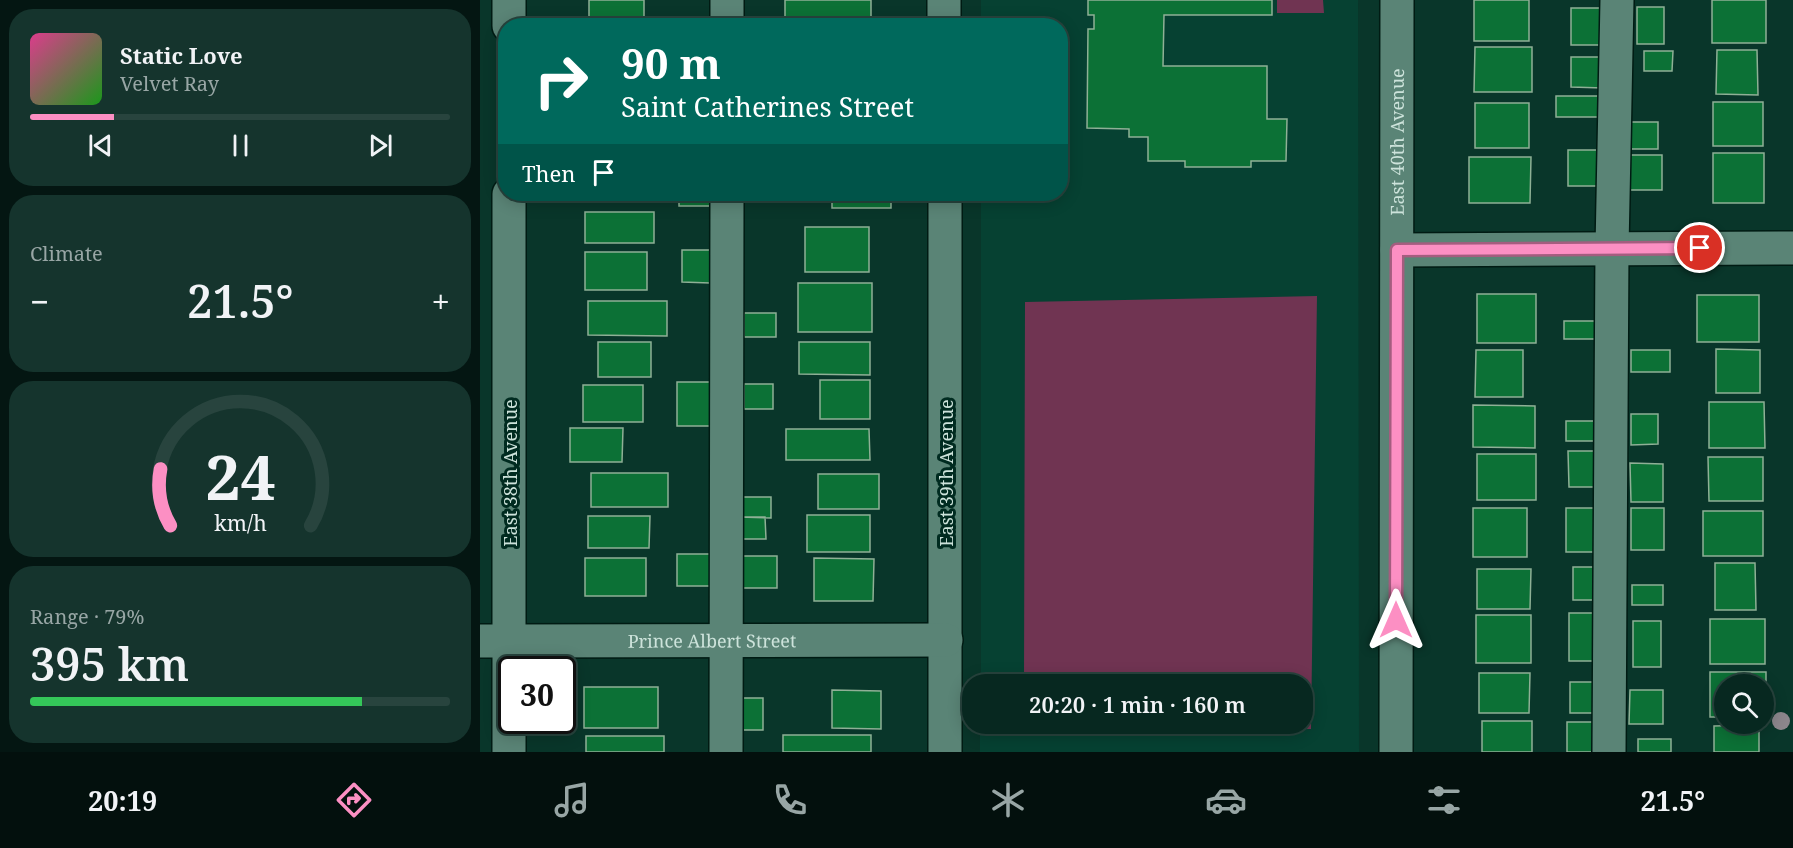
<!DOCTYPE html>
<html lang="en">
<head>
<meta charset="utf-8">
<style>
  :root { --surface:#072820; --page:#15342d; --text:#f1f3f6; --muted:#98a6a5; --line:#28443e; --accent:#fc8fc3 }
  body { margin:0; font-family:"Noto Serif",serif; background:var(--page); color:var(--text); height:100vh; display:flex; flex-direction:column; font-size:22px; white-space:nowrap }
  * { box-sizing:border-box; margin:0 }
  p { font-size:20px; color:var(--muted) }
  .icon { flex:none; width:33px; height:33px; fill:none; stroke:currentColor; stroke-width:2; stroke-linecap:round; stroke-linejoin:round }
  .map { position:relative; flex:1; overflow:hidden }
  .details { display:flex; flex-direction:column; gap:9px; padding:9px; background:#041612; width:480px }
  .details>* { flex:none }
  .top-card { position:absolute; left:18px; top:18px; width:570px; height:183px; border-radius:24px; box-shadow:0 3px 15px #0003,0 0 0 2px var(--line); background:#00695c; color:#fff; overflow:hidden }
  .buttons { position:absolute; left:1234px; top:674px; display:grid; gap:12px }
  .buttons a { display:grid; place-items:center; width:60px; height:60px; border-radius:50%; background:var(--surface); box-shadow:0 3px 15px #0003,0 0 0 2px var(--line); font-size:30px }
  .speed { position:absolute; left:18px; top:656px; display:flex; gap:12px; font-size:30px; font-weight:700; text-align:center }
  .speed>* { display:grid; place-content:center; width:78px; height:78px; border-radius:50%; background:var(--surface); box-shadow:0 3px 15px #0003,0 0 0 2px var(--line); line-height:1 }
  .speed .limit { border:3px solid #111; border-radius:9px; background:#fff; color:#111 }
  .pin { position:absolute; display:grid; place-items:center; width:51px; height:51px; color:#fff; margin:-26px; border:3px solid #fff; border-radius:50%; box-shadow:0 2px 6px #0007 }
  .me { position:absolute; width:66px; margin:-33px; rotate:0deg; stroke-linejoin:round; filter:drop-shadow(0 0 4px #0008) }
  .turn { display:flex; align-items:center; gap:21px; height:126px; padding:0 24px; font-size:27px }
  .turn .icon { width:78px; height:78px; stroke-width:2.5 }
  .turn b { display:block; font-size:42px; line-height:51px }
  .then { display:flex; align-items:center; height:57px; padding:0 24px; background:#0003; gap:12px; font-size:22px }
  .big { font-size:45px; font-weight:600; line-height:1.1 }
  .details .tile { flex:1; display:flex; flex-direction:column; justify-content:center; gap:9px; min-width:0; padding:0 21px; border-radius:24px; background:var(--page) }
  .details .dial { align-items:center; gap:0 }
  .dial svg { height:156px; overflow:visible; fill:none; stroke:var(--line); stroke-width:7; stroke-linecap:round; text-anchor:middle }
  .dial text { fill:var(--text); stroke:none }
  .song { display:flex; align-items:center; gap:18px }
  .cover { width:72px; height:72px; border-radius:9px; background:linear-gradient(135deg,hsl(330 70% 55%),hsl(120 70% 35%)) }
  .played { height:6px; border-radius:3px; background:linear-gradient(90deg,var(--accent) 20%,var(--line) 20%) }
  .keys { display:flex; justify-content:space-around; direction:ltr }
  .heat { display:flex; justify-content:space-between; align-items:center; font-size:33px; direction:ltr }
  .charge { height:9px; border-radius:4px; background:linear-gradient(90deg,#34c759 79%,var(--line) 0) }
  .trip { position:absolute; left:482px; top:674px; width:351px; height:60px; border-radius:24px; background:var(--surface); box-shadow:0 3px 15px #0003,0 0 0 2px var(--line); font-weight:600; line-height:60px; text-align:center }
  .menu { display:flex; height:96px; justify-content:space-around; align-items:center; background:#03100d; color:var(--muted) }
  .menu .icon { width:42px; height:42px }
  .menu .selected { color:var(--accent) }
  .menu b { font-size:27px; color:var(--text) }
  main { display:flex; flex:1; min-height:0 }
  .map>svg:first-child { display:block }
</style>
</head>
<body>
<main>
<section class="details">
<div class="tile">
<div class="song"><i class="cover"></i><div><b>Static Love</b><p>Velvet Ray</p></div></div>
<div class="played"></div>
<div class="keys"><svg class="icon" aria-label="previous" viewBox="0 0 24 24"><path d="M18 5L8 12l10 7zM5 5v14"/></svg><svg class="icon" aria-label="pause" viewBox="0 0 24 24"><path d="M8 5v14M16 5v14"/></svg><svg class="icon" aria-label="next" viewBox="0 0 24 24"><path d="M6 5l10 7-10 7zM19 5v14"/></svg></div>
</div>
<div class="tile"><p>Climate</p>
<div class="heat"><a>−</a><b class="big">21.5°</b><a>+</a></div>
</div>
<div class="tile dial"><svg viewBox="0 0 100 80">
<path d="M14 69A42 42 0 1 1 86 69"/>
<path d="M14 69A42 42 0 0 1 9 40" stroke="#fc8fc3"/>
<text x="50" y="56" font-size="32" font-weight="700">24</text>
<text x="50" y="72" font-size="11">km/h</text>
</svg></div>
<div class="tile"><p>Range · 79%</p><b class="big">395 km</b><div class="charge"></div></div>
</section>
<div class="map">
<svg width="1313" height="752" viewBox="0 0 1313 752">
  <rect width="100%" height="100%" fill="#09362a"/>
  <path fill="#064132" d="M 501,0 L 878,0 L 879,752 L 500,752 L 500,723 L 822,723 L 822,684 L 501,684 L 501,194 L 580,194 L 580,26 L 501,25 Z"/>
  <path fill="#703452" d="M 797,0 L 843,0 L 844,13 L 797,13 Z
    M 837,296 L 831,729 L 544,733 L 544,723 L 822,723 L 822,684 L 544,684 L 545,302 Z"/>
  <path fill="#0c7136" stroke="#8fb096" stroke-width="1.5" d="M 109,0 L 164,0 L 164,26 L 109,26 Z
    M 305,0 L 391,0 L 391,26 L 305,26 Z
    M 608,0 L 792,0 L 792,15 L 684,15 L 683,66 L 787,66 L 787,119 L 807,119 L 806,161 L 771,161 L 771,167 L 705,167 L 705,161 L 668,161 L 668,137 L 649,137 L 649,129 L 607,128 L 608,29 L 614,29 L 614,15 L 608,15 Z
    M 994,0 L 1049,0 L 1049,41 L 994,41 Z
    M 1232,0 L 1286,0 L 1286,43 L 1232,43 Z
    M 1157,7 L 1184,7 L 1184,44 L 1157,44 Z
    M 1091,8 L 1124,8 L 1124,45 L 1091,45 Z
    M 995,47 L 1052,47 L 1052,92 L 994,92 Z
    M 1237,50 L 1277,50 L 1278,95 L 1236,94 Z
    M 1164,51 L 1193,51 L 1192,71 L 1164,71 Z
    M 1091,57 L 1123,57 L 1123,88 L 1091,87 Z
    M 1076,96 L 1120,96 L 1119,117 L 1076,117 Z
    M 1233,102 L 1283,102 L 1283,146 L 1233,146 Z
    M 995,103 L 1049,103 L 1049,148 L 995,148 Z
    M 1147,122 L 1178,122 L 1178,149 L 1147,149 Z
    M 1088,150 L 1122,150 L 1122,186 L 1088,186 Z
    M 1233,153 L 1284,153 L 1284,203 L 1233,203 Z
    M 1145,155 L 1182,155 L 1182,190 L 1144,190 Z
    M 989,157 L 1051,157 L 1050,203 L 989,203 Z
    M 93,194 L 144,194 L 144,202 L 93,202 Z
    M 199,194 L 232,194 L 232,206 L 199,206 Z
    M 352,194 L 411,194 L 411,208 L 352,208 Z
    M 105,212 L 174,212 L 174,243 L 105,243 Z
    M 325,227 L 389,227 L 389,272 L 325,272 Z
    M 202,250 L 231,250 L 230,283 L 202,282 Z
    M 105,252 L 167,252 L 167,290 L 105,290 Z
    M 318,283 L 392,283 L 392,332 L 318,332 Z
    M 997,294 L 1056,294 L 1056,343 L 997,343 Z
    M 1217,295 L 1279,295 L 1279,342 L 1217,342 Z
    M 108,301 L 187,301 L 187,336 L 108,335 Z
    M 264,313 L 296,313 L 296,337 L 264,337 Z
    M 1084,321 L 1118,321 L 1118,339 L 1084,339 Z
    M 118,342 L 171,342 L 171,377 L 118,377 Z
    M 319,342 L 390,342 L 390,375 L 319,374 Z
    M 1236,349 L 1280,350 L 1280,393 L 1236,393 Z
    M 996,350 L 1043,350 L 1043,397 L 995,397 Z
    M 1151,350 L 1190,350 L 1190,372 L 1151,372 Z
    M 340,380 L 390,380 L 390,419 L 340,419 Z
    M 197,382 L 233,382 L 233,426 L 197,426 Z
    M 264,384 L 293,384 L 293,409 L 264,409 Z
    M 103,385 L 163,385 L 163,422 L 103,422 Z
    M 1229,402 L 1284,402 L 1285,448 L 1229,448 Z
    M 993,405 L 1055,406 L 1055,448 L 993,447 Z
    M 1151,414 L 1178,414 L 1178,444 L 1151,445 Z
    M 1086,421 L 1117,421 L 1116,441 L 1086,441 Z
    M 90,428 L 143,428 L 142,462 L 90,462 Z
    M 306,429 L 389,429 L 390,460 L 306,460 Z
    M 1088,451 L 1124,451 L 1123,487 L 1089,487 Z
    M 997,454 L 1056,454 L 1056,500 L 997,500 Z
    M 1228,457 L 1283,457 L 1283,501 L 1229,501 Z
    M 1150,463 L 1183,464 L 1183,502 L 1151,502 Z
    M 111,473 L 188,473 L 188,507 L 111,507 Z
    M 338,474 L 399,474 L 399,509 L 338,509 Z
    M 260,497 L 291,497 L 291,518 L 260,517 Z
    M 993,508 L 1047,508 L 1047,557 L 993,557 Z
    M 1086,508 L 1122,508 L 1123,552 L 1086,552 Z
    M 1151,508 L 1184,508 L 1184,550 L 1151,550 Z
    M 1223,511 L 1283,511 L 1283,556 L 1223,556 Z
    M 327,515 L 390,515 L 390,552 L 327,552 Z
    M 108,516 L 170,516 L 169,548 L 108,548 Z
    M 257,517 L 285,517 L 286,539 L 257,539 Z
    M 197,554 L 233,554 L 232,586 L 197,586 Z
    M 260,556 L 297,556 L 297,588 L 260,588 Z
    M 105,558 L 166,558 L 166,596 L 105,596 Z
    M 334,558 L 394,559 L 393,601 L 334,601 Z
    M 1235,563 L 1275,563 L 1276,610 L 1235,610 Z
    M 1093,567 L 1122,567 L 1122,600 L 1093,600 Z
    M 997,569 L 1051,569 L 1050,609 L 997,609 Z
    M 1152,585 L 1183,585 L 1183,605 L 1152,605 Z
    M 1089,613 L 1124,613 L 1124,661 L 1089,661 Z
    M 996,615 L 1051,615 L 1051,663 L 996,663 Z
    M 1230,619 L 1285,619 L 1285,664 L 1230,664 Z
    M 1153,621 L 1181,621 L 1181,667 L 1153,667 Z
    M 1230,672 L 1286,672 L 1286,717 L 1284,717 L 1284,684 L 1245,684 L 1245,717 L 1230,717 Z
    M 999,673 L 1050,673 L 1049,713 L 999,713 Z
    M 1090,682 L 1118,682 L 1118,713 L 1090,713 Z
    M 104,687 L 178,687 L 178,728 L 104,728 Z
    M 352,690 L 401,691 L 401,729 L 352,728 Z
    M 1150,690 L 1183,690 L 1183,724 L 1149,724 Z
    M 258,698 L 283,698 L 283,730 L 257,730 Z
    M 1002,721 L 1052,721 L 1052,752 L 1002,752 Z
    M 1087,722 L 1120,722 L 1120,752 L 1087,752 Z
    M 1279,725 L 1279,752 L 1234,752 L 1234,726 Z
    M 303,735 L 391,735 L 391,752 L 303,752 Z
    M 106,736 L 184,736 L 184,752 L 106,752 Z
    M 1158,739 L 1191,739 L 1191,752 L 1158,752 Z"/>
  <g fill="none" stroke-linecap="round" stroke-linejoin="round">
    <defs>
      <g id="minor">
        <path d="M 29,0 L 29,26"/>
        <path d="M 247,0 L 247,26"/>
        <path d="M 464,0 L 464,26"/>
        <path d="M 465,194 L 465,752"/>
        <path d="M 917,250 L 1313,248"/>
        <path id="s1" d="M 0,641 L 466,640"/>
        <path d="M 29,752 L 29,194"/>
        <path d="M 246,752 L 247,194"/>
        <path id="s2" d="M 916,752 L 917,0"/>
        <path d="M 1129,752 L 1132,248 L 1137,0"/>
      </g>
    </defs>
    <use href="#minor" stroke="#001b13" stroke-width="36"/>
    <use href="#minor" stroke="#5a8476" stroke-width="33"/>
  </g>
  <circle fill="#8c868c" cx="1301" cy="721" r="9"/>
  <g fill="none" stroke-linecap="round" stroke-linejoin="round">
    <defs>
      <path id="route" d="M 916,620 L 917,250 L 1220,248"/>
    </defs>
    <use href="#route" stroke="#a45d7f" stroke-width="15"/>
    <use href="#route" stroke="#fc8fc3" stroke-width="10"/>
  </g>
  <g text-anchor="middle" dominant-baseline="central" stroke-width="6" stroke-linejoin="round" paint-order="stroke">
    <g font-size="18" fill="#cde3db" stroke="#002b20">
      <text stroke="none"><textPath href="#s2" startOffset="610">East 40th Avenue</textPath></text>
      <text transform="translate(30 473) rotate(-90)">East 38th Avenue</text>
      <text transform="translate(466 473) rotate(-90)">East 39th Avenue</text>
      <text stroke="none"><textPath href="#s1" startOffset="232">Prince Albert Street</textPath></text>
    </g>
  </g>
</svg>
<div class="buttons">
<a><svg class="icon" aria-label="search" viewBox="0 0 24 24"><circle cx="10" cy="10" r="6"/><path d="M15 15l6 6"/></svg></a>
</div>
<div class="speed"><div class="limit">30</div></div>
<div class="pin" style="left:1220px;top:248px;background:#d93025"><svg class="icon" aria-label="arrive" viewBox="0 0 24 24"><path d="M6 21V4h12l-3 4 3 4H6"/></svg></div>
<svg class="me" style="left:916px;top:620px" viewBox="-20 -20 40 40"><path d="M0-17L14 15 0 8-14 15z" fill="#fc8fc3" stroke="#fff" stroke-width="4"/></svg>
<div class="trip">20:20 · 1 min · 160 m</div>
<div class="top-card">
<div class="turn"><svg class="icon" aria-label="right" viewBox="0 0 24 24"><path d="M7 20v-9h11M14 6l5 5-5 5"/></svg><div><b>90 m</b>Saint Catherines Street</div></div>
<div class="then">Then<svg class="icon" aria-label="arrive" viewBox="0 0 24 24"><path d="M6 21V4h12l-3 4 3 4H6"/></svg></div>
</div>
</div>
</main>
<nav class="menu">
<b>20:19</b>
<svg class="icon selected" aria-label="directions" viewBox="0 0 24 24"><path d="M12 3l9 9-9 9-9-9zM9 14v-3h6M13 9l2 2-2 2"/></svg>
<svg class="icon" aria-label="music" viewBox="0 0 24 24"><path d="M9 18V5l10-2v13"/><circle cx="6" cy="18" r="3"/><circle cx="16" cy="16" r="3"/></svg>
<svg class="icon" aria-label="phone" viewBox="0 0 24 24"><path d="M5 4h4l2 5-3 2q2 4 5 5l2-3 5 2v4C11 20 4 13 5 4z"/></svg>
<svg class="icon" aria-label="climate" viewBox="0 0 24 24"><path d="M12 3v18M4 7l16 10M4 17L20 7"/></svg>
<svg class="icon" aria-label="car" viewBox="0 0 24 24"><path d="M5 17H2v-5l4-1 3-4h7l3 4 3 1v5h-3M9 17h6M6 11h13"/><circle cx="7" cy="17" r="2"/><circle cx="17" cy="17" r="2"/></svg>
<svg class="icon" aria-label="filters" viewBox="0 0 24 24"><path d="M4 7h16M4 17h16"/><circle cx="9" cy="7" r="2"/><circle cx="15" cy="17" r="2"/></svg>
<b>21.5°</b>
</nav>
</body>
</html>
